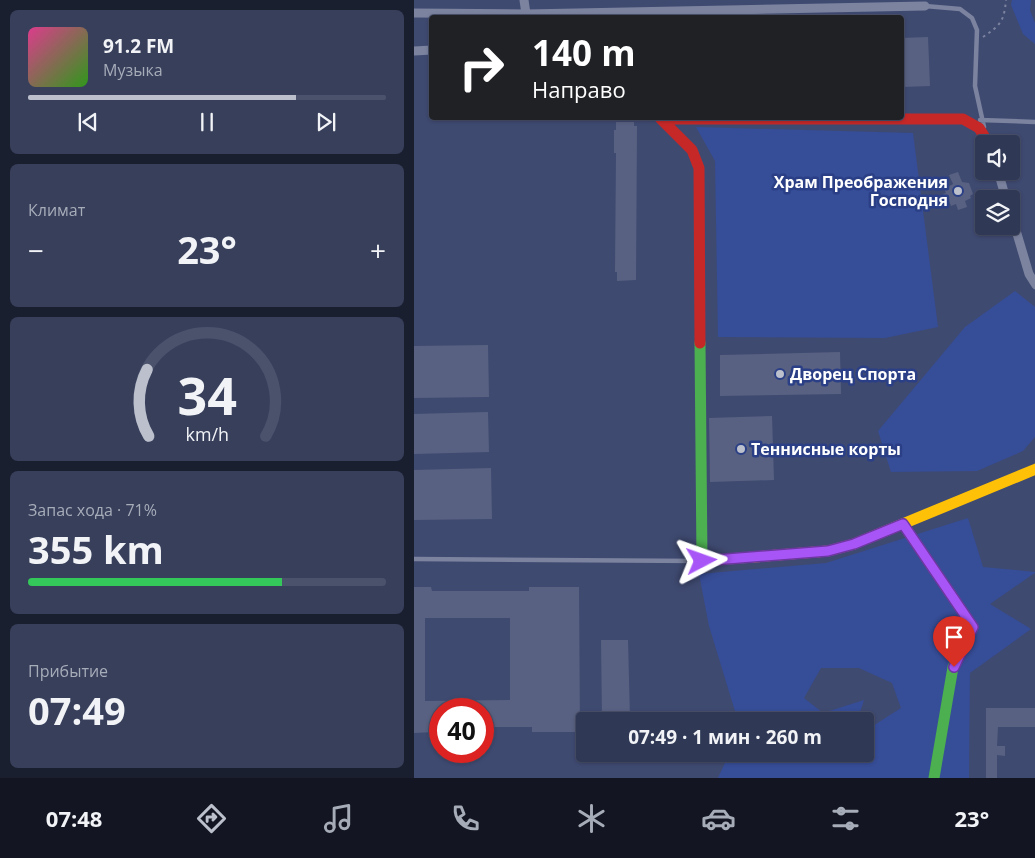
<!DOCTYPE html>
<html lang="ru">
<head>
<meta charset="utf-8">
<style>
  :root { --surface:#2f3855; --page:#373f5b; --text:#f1f3f6; --muted:#a7acb9; --line:#4a526c; --accent:#bcc0cd }
  body { margin:0; font-family:"Open Sans",sans-serif; background:var(--page); color:var(--text); height:100vh; display:flex; flex-direction:column; font-size:19px; white-space:nowrap }
  * { box-sizing:border-box; margin:0 }
  p { font-size:16px; color:var(--muted) }
  .icon { flex:none; width:28px; height:28px; fill:none; stroke:currentColor; stroke-width:2; stroke-linecap:round; stroke-linejoin:round }
  .map { position:relative; flex:1; overflow:hidden }
  .side { display:flex; flex-direction:column; gap:10px; padding:10px; background:#1a1f2f; width:414px }
  .side>* { flex:none }
  .hud { position:absolute; left:15px; top:15px; width:475px; height:105px; border-radius:5px; box-shadow:0 1px 4px #0004,0 0 0 1px var(--line); background:#202124; color:#fff; overflow:hidden }
  .fabs { position:absolute; left:561px; top:135px; display:grid; gap:10px }
  .fabs a { display:grid; place-items:center; width:45px; height:45px; border-radius:5px; background:var(--surface); box-shadow:0 1px 4px #0004,0 0 0 1px var(--line); font-size:25px }
  .speed { position:absolute; left:15px; top:698px; display:flex; gap:10px; font-size:25px; font-weight:700; text-align:center }
  .speed>* { display:grid; place-content:center; width:65px; height:65px; border-radius:50%; background:var(--surface); box-shadow:0 1px 4px #0004,0 0 0 1px var(--line); line-height:1 }
  .speed .limit { border:8px solid #d22; background:#fff; color:#111 }
  .pin { position:absolute; display:grid; place-items:center; width:42px; height:42px; color:#fff; margin:-51px -21px; border-radius:50% 50% 50% 0; rotate:-45deg; box-shadow:0 0 5px #0007 }
  .pin .icon { rotate:45deg }
  .me { position:absolute; width:55px; margin:-28px; rotate:86deg; stroke-linejoin:round; filter:drop-shadow(0 0 4px #0008) }
  .turn { display:flex; align-items:center; gap:18px; height:105px; padding:0 20px; font-size:22px }
  .turn .icon { width:65px; height:65px; stroke-width:2.5 }
  .turn b { display:block; font-size:35px; line-height:42px }
  .big { font-size:38px; font-weight:700; line-height:1.1 }
  .side .widget { flex:1; display:flex; flex-direction:column; justify-content:center; gap:8px; min-width:0; padding:0 18px; border-radius:8px; background:var(--page) }
  .side .dial { align-items:center; gap:0 }
  .dial svg { height:130px; overflow:visible; fill:none; stroke:var(--line); stroke-width:7; stroke-linecap:round; text-anchor:middle }
  .dial text { fill:var(--text); stroke:none }
  .song { display:flex; align-items:center; gap:15px }
  .cover { width:60px; height:60px; border-radius:8px; background:linear-gradient(135deg,hsl(330 70% 55%),hsl(110 70% 35%)) }
  .played { height:5px; border-radius:2px; background:linear-gradient(90deg,var(--accent) 75%,var(--line) 75%) }
  .keys { display:flex; justify-content:space-around; direction:ltr }
  .heat { display:flex; justify-content:space-between; align-items:center; font-size:28px; direction:ltr }
  .charge { height:8px; border-radius:4px; background:linear-gradient(90deg,#34c759 71%,var(--line) 0) }
  .trip { position:absolute; left:162px; top:712px; width:298px; height:50px; border-radius:5px; background:var(--surface); box-shadow:0 1px 4px #0004,0 0 0 1px var(--line); font-weight:700; line-height:50px; text-align:center }
  .tabs { display:flex; height:80px; justify-content:space-around; align-items:center; background:#131622; color:var(--muted) }
  .tabs .icon { width:35px; height:35px }
  .tabs .on { color:var(--accent) }
  .tabs b { font-size:22px; color:var(--text) }
  main { display:flex; flex:1; min-height:0 }
  .map>svg:first-child { display:block }
</style>
</head>
<body>
<main>
<section class="side">
<div class="widget">
<div class="song"><i class="cover"></i><div><b>91.2 FM</b><p>Музыка</p></div></div>
<div class="played"></div>
<div class="keys"><svg class="icon" aria-label="previous" viewBox="0 0 24 24"><path d="M18 5L8 12l10 7zM5 5v14"/></svg><svg class="icon" aria-label="pause" viewBox="0 0 24 24"><path d="M8 5v14M16 5v14"/></svg><svg class="icon" aria-label="next" viewBox="0 0 24 24"><path d="M6 5l10 7-10 7zM19 5v14"/></svg></div>
</div>
<div class="widget"><p>Климат</p>
<div class="heat"><a>−</a><b class="big">23°</b><a>+</a></div>
</div>
<div class="widget dial"><svg viewBox="0 0 100 80">
<path d="M14 69A42 42 0 1 1 86 69"/>
<path d="M14 69A42 42 0 0 1 13 28" stroke="#bcc0cd"/>
<text x="50" y="56" font-size="32" font-weight="700">34</text>
<text x="50" y="72" font-size="11">km/h</text>
</svg></div>
<div class="widget"><p>Запас хода · 71%</p><b class="big">355 km</b><div class="charge"></div></div>
<div class="widget"><p>Прибытие</p><b class="big">07:49</b></div>
</section>
<div class="map">
<svg width="622" height="778" viewBox="0 0 622 778">
  <rect width="100%" height="100%" fill="#3f4a71"/>
  <path fill="#364d97" d="M 598,0 L 617,0 L 616,10 L 621,23 L 621,44 L 609,34 L 597,5 Z
    M 282,127 L 499,133 L 524,327 L 471,338 L 304,337 L 301,161 Z
    M 601,291 L 621,307 L 621,437 L 609,451 L 563,471 L 477,472 L 464,431 L 551,327 Z
    M 554,518 L 569,567 L 622,572 L 576,604 L 617,629 L 556,673 L 555,778 L 304,778 L 315,754 L 451,754 L 451,731 L 487,708 L 478,683 L 445,668 L 407,668 L 390,698 L 409,713 L 450,700 L 443,721 L 324,721 L 295,626 L 285,574 L 412,563 Z"/>
  <path fill="#586181" fill-rule="evenodd" d="M 514,37 L 516,86 L 488,87 L 488,38 Z
    M 202,122 L 220,122 L 220,126 L 223,126 L 222,280 L 203,281 L 203,272 L 201,272 L 202,153 L 200,153 L 200,130 L 202,130 Z
    M 544,172 L 548,182 L 555,183 L 559,194 L 556,196 L 557,198 L 551,201 L 553,207 L 544,210 L 542,204 L 537,206 L 535,201 L 532,202 L 529,194 L 532,193 L 530,189 L 539,184 L 535,175 Z
    M 74,345 L 75,397 L 0,398 L 0,346 Z
    M 426,352 L 427,394 L 306,396 L 306,355 Z
    M 74,412 L 75,452 L 0,454 L 0,414 Z
    M 358,416 L 360,480 L 296,482 L 295,418 Z
    M 77,468 L 78,519 L 0,520 L 0,470 Z
    M 0,587 L 17,587 L 18,591 L 115,591 L 115,587 L 165,587 L 166,732 L 118,732 L 118,727 L 69,727 L 69,709 L 26,709 L 26,728 L 20,728 L 20,732 L 0,733 ZM 11,618 L 96,618 L 96,700 L 11,701 Z
    M 187,640 L 214,640 L 216,719 L 188,720 Z
    M 572,708 L 622,708 L 622,727 L 584,727 L 583,746 L 591,746 L 591,756 L 583,755 L 583,778 L 572,778 Z"/>
  <g fill="none" stroke-linecap="round" stroke-linejoin="round">
    <path stroke="#7b839f" stroke-width="2" stroke-dasharray="2.5 4" stroke-linecap="butt" d="M 569,37 C 587,25 590,21 592,0"/>
    <path stroke="#7b839f" stroke-width="4.5" d="M 511,6 L 546,9 L 558,18 L 563,30 L 561,86 L 570,127
      M 566,120 L 622,122
      M 0,559 L 286,561"/>
    <path stroke="#7b839f" stroke-width="9" d="M 110,0 L 112,14
      M 0,13 L 112,14 L 511,6
      M 0,51 L 18,50
      M 584,171 L 592,199
      M 598,217 L 615,274 L 622,285"/>
    <path stroke="#4caf50" stroke-width="11" d="M 286,343 L 288,561 L 340,557
      M 489,524 L 559,627 L 539,667 L 520,778"/>
    <path stroke="#ffc107" stroke-width="11" d="M 340,557 L 414,551 L 440,544 L 622,469"/>
    <path stroke="#c62828" stroke-width="11" d="M 246,118 L 278,150 L 285,168 L 286,343
      M 248,119 L 549,119 L 565,128 L 575,144"/>
  </g>
  <g fill="none" stroke-linecap="round" stroke-linejoin="round">
    <defs>
      <path id="route" d="M 288,561 L 414,551 L 440,544 L 489,524 L 559,627 L 540,667"/>
    </defs>
    <use href="#route" stroke="#6d37a1" stroke-width="12"/>
    <use href="#route" stroke="#a855f7" stroke-width="9"/>
  </g>
  <g fill="#bcc0cd" stroke="#2a3f86" stroke-width="2">
    <circle cx="544" cy="191" r="5"/>
    <circle cx="366" cy="374" r="5"/>
    <circle cx="327" cy="449" r="5"/>
  </g>
  <g text-anchor="middle" dominant-baseline="central" stroke-width="5" stroke-linejoin="round" paint-order="stroke">
    <g font-size="16" font-weight="bold" fill="#fff" stroke="#2a3f86" text-anchor="start">
      <text x="534" y="182" text-anchor="end">Храм Преображения<tspan x="534" dy="18">Господня</tspan></text>
      <text x="376" y="374">Дворец Спорта</text>
      <text x="337" y="449">Теннисные корты</text>
    </g>
  </g>
</svg>
<div class="fabs">
<a><svg class="icon" aria-label="sound" viewBox="0 0 24 24"><path d="M4 9h4l5-4v14l-5-4H4zM17 9q2 3 0 6"/></svg></a>
<a><svg class="icon" aria-label="layers" viewBox="0 0 24 24"><path d="M12 4l9 5-9 5-9-5zM3 14l9 5 9-5"/></svg></a>
</div>
<div class="speed"><div class="limit">40</div></div>
<div class="pin" style="left:540px;top:667px;background:#d93025"><svg class="icon" aria-label="arrive" viewBox="0 0 24 24"><path d="M6 21V4h12l-3 4 3 4H6"/></svg></div>
<svg class="me" style="left:288px;top:561px" viewBox="-20 -20 40 40"><path d="M0-17L14 15 0 8-14 15z" fill="#a855f7" stroke="#fff" stroke-width="4"/></svg>
<div class="trip">07:49 · 1 мин · 260 m</div>
<div class="hud">
<div class="turn"><svg class="icon" aria-label="right" viewBox="0 0 24 24"><path d="M7 20v-9h11M14 6l5 5-5 5"/></svg><div><b>140 m</b>Направо</div></div>
</div>
</div>
</main>
<nav class="tabs">
<b>07:48</b>
<svg class="icon on" aria-label="directions" viewBox="0 0 24 24"><path d="M12 3l9 9-9 9-9-9zM9 14v-3h6M13 9l2 2-2 2"/></svg>
<svg class="icon" aria-label="music" viewBox="0 0 24 24"><path d="M9 18V5l10-2v13"/><circle cx="6" cy="18" r="3"/><circle cx="16" cy="16" r="3"/></svg>
<svg class="icon" aria-label="phone" viewBox="0 0 24 24"><path d="M5 4h4l2 5-3 2q2 4 5 5l2-3 5 2v4C11 20 4 13 5 4z"/></svg>
<svg class="icon" aria-label="climate" viewBox="0 0 24 24"><path d="M12 3v18M4 7l16 10M4 17L20 7"/></svg>
<svg class="icon" aria-label="car" viewBox="0 0 24 24"><path d="M5 17H2v-5l4-1 3-4h7l3 4 3 1v5h-3M9 17h6M6 11h13"/><circle cx="7" cy="17" r="2"/><circle cx="17" cy="17" r="2"/></svg>
<svg class="icon" aria-label="filters" viewBox="0 0 24 24"><path d="M4 7h16M4 17h16"/><circle cx="9" cy="7" r="2"/><circle cx="15" cy="17" r="2"/></svg>
<b>23°</b>
</nav>
</body>
</html>
